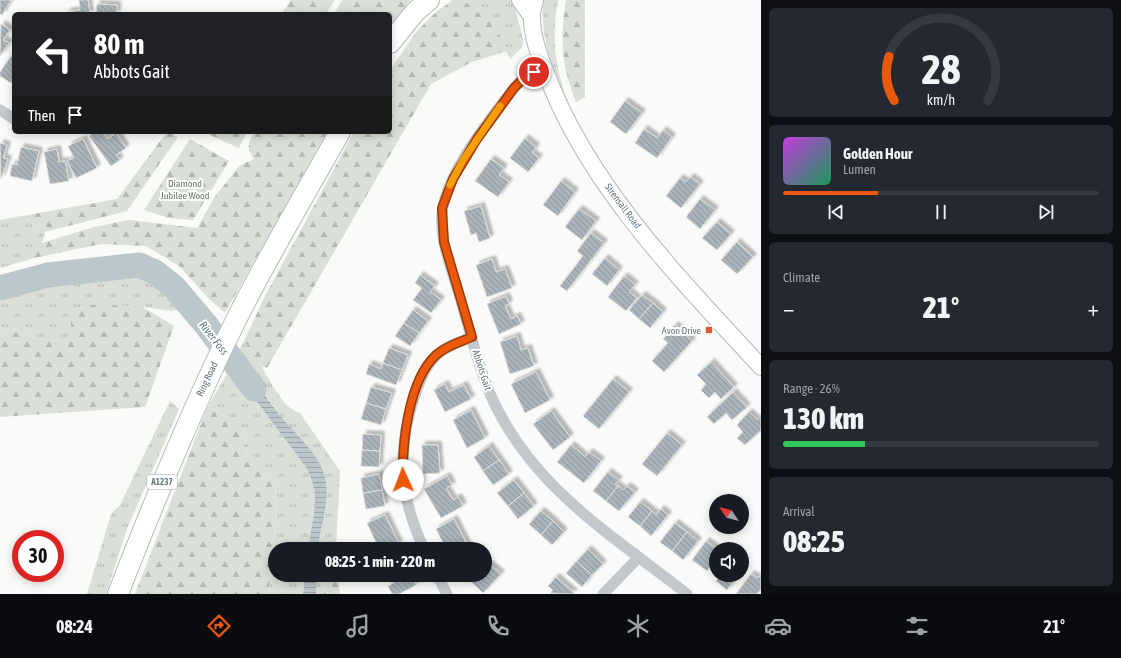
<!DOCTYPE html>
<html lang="en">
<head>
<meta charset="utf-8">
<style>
  :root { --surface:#171b24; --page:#242831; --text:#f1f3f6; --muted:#9ea1a6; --line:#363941; --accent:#ea580c }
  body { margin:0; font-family:"Asap Condensed",sans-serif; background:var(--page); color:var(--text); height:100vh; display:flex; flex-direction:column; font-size:15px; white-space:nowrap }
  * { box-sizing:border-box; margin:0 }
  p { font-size:13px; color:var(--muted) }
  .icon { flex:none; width:22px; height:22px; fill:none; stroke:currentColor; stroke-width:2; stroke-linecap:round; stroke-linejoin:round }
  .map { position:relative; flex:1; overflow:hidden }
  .drawer { display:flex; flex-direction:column; gap:8px; padding:8px; background:#0d0f14; width:360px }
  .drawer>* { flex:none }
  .top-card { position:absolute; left:12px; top:12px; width:380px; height:122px; border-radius:6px; box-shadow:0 2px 10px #0003; background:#202124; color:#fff; overflow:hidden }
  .needle { width:26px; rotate:305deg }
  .buttons { position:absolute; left:709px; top:494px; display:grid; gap:8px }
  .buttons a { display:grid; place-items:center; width:40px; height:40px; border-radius:50%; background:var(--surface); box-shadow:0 2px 10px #0003; font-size:20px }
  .speed { position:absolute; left:12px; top:530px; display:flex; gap:8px; font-size:20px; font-weight:700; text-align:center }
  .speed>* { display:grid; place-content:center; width:52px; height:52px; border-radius:50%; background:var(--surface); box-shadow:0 2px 10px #0003; line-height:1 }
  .speed .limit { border:6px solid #d22; background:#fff; color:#111 }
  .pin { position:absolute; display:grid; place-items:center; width:34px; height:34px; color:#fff; margin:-17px; border:2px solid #fff; border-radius:50%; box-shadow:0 1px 4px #0007 }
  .me { position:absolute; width:44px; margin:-22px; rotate:358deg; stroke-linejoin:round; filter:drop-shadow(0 0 3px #0008) }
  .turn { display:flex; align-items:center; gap:14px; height:84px; padding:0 16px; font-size:18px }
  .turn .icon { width:52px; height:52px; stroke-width:2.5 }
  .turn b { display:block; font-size:28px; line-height:34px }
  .then { display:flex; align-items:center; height:38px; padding:0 16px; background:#0003; gap:8px; font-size:15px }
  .big { font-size:30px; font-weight:800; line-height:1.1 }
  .drawer .widget { flex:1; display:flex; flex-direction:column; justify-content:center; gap:6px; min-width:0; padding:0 14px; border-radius:6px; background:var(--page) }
  .drawer .dial { align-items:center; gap:0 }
  .dial svg { height:104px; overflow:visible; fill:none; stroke:var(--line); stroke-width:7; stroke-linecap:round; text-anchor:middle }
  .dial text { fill:var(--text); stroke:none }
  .song { display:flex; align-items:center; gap:12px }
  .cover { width:48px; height:48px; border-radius:6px; background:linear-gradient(135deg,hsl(290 70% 55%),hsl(150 70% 35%)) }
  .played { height:4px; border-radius:2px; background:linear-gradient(90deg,var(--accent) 30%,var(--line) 30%) }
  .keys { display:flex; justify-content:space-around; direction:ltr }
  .heat { display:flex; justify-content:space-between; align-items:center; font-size:22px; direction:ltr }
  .charge { height:6px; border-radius:3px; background:linear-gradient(90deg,#34c759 26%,var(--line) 0) }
  .trip { position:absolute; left:268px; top:542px; width:224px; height:40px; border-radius:20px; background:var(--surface); box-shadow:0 2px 10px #0003; font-weight:800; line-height:40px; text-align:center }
  .tabs { display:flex; height:64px; justify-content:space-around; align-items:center; background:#090b0e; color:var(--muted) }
  .tabs .icon { width:28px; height:28px }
  .tabs .current { color:var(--accent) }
  .tabs b { font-size:18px; color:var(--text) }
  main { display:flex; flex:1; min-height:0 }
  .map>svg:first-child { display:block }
</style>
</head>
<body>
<main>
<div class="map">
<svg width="761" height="594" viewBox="0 0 761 594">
  <defs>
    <pattern id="grass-tufts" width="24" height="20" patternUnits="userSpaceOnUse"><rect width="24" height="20" fill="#dadfd7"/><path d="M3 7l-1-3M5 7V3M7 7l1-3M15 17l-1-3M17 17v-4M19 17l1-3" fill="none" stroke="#b4b9b4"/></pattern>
    <pattern id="forest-firs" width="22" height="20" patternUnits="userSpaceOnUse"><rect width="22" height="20" fill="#dadfd7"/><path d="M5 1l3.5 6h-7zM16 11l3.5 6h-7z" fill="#b4b9b4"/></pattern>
    <pattern id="water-rules" width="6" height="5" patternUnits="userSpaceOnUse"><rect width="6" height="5" fill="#bbc7cb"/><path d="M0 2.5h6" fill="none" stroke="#9ca6aa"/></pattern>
    <pattern id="building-back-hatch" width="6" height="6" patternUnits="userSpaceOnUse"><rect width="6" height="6" fill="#aab3b9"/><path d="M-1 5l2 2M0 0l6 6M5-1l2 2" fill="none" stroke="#8e969c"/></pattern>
    <filter id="shadow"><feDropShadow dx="3.5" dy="-3.5" stdDeviation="1" flood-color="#0004"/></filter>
  </defs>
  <rect width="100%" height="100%" fill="#fafaf8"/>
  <path fill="url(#grass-tufts)" d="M 463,0 L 513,0 L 523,39 L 522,48 L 510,59 L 493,26 Z
    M 543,0 L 558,0 C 551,38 555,69 569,105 L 566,106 C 553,73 540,36 543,0 Z
    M 22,216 L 45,232 L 42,243 L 34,258 L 0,268 L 0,220 Z
    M 118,275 C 154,276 158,283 182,308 L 172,311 L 143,307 L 96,304 L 71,310 L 71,341 L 42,340 L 0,328 L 0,298 L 41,288 Z
    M 244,341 C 250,349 256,357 261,365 C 269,379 283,409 300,413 L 340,471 L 336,549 L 318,549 L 326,483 L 270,401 L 236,357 Z
    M 231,367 L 305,466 C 323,494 313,518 308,549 L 275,549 L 275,575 L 305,575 L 303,594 L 269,594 L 276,513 L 275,482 L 247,462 L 245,432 L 240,423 L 207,408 Z
    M 170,401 L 179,409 L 127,529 L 106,594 L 87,594 L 111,514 L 120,505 Z
    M 316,575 L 325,575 L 324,594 L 316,594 Z"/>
  <path fill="url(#forest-firs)" d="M 291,0 L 335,0 L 326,14 L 281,14 Z
    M 342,0 L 410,0 L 390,27 L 390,14 L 334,14 Z
    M 453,0 L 463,0 L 494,26 L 507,51 L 472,62 L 431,84 L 267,368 L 262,366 L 244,341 L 264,298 L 354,132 L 390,132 L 390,70 L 417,31 L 436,12 Z
    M 566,0 L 585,0 L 585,97 L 576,102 C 561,64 560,40 566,0 Z
    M 167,132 L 178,137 L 127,211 L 45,232 L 22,216 L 117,199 Z
    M 203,132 L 247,132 L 239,148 Z
    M 254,132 L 327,132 L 225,313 L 208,298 L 179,266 L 146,246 L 101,244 L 34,258 L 42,243 L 94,227 L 129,220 L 197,228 L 214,198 L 239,166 L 254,159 C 246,149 248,143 254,132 Z
    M 190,139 L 229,161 L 193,220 L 168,218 L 144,210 Z
    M 96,304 L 143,307 L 174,326 L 145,407 L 0,417 L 0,328 L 42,340 L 71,341 L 71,310 Z
    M 207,408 L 240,423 L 245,432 L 247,462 L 275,482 L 276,513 L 269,594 L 135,594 Z
    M 325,575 L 338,575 L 340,594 L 324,594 Z"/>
  <path fill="url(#water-rules)" d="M 236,357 C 252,375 264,394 278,413 C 294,434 323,455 326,483 C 329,505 320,527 318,549 L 308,549 C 312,518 323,495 305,466 L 231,367 Z
    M 305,575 L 316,575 L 316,594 L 303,594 Z"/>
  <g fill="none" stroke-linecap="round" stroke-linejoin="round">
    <path stroke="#bbc7cb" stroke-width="25" d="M 0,288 L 48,275 L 139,265 L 155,272 L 174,287 L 207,326 L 254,389"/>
  </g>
  <path fill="url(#building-back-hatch)" stroke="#dcdcda" filter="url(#shadow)" d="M 0,0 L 11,0 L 2,15 L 0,14 Z
    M 79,0 L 88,0 L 90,14 L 67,14 L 67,12 L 80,10 Z
    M 97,4 L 117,5 L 117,14 L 96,14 Z
    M 1,24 L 10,30 L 3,40 L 9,43 L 0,56 Z
    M 11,56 L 14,58 L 14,79 L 11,83 L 0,76 L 0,72 Z
    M 625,101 L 642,113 L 626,134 L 610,122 Z
    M 644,129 L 657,138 L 663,130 L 672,137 L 657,158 L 635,143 Z
    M 94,132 L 103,132 L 108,139 L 116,133 L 126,148 L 116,155 L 120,160 L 111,166 L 89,136 Z
    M 525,138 L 536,147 L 532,153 L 539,158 L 528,172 L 510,158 Z
    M 83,139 L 97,168 L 76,178 L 67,161 L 74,158 L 68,146 Z
    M 0,143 L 7,145 L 3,158 L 8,159 L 1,179 Z
    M 21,147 L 39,151 L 32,181 L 10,176 L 12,164 L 17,165 Z
    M 57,149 L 59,162 L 65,161 L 69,181 L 50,184 L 44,152 Z
    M 491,159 L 504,168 L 499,175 L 509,182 L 498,197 L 475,181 Z
    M 691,177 L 700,184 L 681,208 L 666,196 L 680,178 L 686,182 Z
    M 561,181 L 575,192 L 558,216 L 543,205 Z
    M 700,199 L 715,210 L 700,229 L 686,217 Z
    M 481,206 L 490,238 L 479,242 L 476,233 L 471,235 L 464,211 Z
    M 579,209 L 596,221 L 582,240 L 565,227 Z
    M 717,222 L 731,234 L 717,250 L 702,238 Z
    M 591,233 L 604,243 L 567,291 L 560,286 L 583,256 L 577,251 Z
    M 737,242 L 753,257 L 737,274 L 721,260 Z
    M 605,258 L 619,270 L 607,286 L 592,274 Z
    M 492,259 L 496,272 L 505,269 L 512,288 L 487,297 L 476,265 Z
    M 420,275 L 435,286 L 430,292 L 441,300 L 431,313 L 413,300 L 422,288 L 415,283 Z
    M 624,276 L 635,285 L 629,292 L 637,298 L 626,311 L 608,297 Z
    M 642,295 L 653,303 L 639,319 L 629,310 Z
    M 506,296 L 509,304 L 505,306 L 511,319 L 517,316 L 521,324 L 499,334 L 487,304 Z
    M 653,303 L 663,312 L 650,328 L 639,319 Z
    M 413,310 L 428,321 L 419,333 L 404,323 Z
    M 404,323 L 419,333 L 410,346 L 395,336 Z
    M 675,325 L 692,341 L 664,372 L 652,361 L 668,343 L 663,339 Z
    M 517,336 L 521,350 L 528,348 L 534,366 L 510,374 L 500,342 Z
    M 389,348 L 408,355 L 402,370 L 383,363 Z
    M 711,362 L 734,387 L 721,399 L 715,392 L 709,398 L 701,390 L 706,384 L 697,375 Z
    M 383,363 L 402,370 L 396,385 L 366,374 L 369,364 L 381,369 Z
    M 536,372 L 550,400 L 525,413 L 511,384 Z
    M 613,379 L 629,392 L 599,429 L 583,416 Z
    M 445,384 L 449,392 L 464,385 L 471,399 L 445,412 L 434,390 Z
    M 371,387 L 392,393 L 386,409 L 366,403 Z
    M 733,392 L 747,407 L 732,420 L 726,413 L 714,424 L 707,417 Z
    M 366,403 L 386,409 L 381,425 L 361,419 Z
    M 471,410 L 485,438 L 467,448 L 453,420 Z
    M 551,411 L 570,437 L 553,450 L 533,424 Z
    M 749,412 L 757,420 L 761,416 L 761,430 L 745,445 L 737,438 L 743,432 L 737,425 Z
    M 667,433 L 682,445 L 657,476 L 642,464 Z
    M 363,434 L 381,435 L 380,451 L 362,450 Z
    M 422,445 L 438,445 L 440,473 L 423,474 Z
    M 571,445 L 585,457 L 589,452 L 601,461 L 584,483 L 557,462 Z
    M 489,446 L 499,460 L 483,471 L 474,457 Z
    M 362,450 L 380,451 L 379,467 L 361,466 Z
    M 499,460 L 509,474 L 493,485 L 483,471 Z
    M 608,472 L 619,480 L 615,484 L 618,486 L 606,501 L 593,491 Z
    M 379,474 L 382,490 L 363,493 L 361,478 Z
    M 447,476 L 452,485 L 446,488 L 453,500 L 458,497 L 463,506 L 441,518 L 424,489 Z
    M 514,480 L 524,493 L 508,506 L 497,493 Z
    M 618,486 L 623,490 L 627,486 L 635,492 L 619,511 L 606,501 Z
    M 382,490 L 385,506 L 366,509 L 363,493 Z
    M 524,493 L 534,506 L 518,519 L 508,506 Z
    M 640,502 L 652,511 L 640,526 L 628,517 Z
    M 661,509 L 668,515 L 651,536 L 640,526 L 652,511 L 656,515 Z
    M 541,511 L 553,521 L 541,535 L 529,524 Z
    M 385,515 L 399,544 L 389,549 L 379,549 L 367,523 Z
    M 454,519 L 469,548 L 468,549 L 446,549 L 436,529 Z
    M 553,521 L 564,532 L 552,545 L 541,535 Z
    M 675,523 L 687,532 L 672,551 L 660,542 Z
    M 687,532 L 698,541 L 683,560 L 672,551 Z
    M 706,541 L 717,549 L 716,559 L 707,571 L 692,560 Z
    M 588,549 L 603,564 L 592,575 L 577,561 Z
    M 577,561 L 592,575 L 582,587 L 566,573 Z
    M 489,564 L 501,574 L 483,593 L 464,575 L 485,575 L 485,568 Z
    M 751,574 L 758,578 L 761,574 L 761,589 L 757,594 L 736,594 Z
    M 390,575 L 411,575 L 416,585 L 399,594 L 392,594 L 388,586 L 394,583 Z
    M 721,575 L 738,575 L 727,590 L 716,581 Z
    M 556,577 L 574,593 L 573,594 L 550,593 L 553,590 L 548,586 Z"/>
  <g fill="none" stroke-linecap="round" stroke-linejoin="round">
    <defs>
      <path id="secondary" d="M 520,0 L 532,17
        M 535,0 C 534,6 531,12 532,18 C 532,37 539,56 546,73 C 588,186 681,280 761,367"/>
      <path id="highway" d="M 390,43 L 415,12 L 429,0
        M 118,594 C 154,501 192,409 236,320 C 268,256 305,194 340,132"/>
    </defs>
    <use href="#secondary" stroke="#b3babf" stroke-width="18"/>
    <use href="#highway" stroke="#b4b9bd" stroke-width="22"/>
    <path stroke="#c3c8cc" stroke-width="11" d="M 544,67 L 523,79 L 514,88 C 490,119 450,169 443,207 C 437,238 453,271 461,301 C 470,332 478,366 491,396 C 532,488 611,534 687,594
      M 0,110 L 14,119
      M 424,549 C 400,497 396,453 414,398 C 419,383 425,366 437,355 C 446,346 460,342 472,337
      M 437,575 L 447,594
      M 603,594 L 639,557"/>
    <use href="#secondary" stroke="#fff" stroke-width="16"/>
    <use href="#highway" stroke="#fff" stroke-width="20"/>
  </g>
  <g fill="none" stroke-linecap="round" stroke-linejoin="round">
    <defs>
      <path id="route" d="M 403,480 C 402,444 408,381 436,355 C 446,346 460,342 472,337 L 444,242 L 442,208 L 453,179 L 477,139 L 514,88 L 523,79 L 534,72"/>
    </defs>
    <use href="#route" stroke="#983908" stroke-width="10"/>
    <use href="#route" stroke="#ea580c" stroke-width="7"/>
    <path stroke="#f59e0b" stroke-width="7" d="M 450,185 L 463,160 L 500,106"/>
  </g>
  <rect fill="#e4572e" stroke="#fff" stroke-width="1.5" x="705" y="326" width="8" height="8" rx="2"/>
  <g text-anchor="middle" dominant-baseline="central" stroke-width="4" stroke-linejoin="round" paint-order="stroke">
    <rect fill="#fff" stroke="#939fa8" stroke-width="1" x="147" y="475" width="30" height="14" rx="3"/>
    <g font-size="9" font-weight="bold" fill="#657683">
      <text x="162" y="482">A1237</text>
    </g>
    <g font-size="10" fill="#687a64" stroke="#fff">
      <text x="185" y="183">Diamond<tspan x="185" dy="12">Jubilee Wood</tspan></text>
    </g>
    <g font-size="10" fill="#657683" stroke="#fff">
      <text transform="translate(623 206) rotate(53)">Strensall Road</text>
      <text transform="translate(482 370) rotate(72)">Abbots Gait</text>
      <text transform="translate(207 379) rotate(-65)">Ring Road</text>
    </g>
    <g font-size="10" fill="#657683" stroke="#fff" text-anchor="end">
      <text x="701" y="330">Avon Drive</text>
    </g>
    <g font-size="11" font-style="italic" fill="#60757c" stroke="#fff">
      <text transform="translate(214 338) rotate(52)">River Foss</text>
    </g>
  </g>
</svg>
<div class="buttons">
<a><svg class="needle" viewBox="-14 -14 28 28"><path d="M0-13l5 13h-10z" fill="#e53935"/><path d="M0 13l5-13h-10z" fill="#9ea1a6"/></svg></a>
<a><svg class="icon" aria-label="sound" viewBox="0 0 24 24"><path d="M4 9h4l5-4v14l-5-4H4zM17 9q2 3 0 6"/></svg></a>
</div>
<div class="speed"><div class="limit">30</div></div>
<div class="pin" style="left:534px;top:72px;background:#d93025"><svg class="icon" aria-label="arrive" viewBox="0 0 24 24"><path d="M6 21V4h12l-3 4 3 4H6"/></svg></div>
<svg class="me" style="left:403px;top:480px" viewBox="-20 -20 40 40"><circle r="19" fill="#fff"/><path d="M0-13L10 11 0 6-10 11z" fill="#ea580c"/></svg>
<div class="trip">08:25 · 1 min · 220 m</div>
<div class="top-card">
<div class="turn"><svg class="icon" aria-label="left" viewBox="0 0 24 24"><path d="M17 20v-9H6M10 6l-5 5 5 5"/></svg><div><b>80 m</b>Abbots Gait</div></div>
<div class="then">Then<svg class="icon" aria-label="arrive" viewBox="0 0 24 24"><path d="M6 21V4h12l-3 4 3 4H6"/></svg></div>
</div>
</div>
<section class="drawer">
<div class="widget dial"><svg viewBox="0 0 100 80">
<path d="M14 69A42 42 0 1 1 86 69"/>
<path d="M14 69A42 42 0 0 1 10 35" stroke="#ea580c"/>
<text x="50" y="56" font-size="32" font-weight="700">28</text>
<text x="50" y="72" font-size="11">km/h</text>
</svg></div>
<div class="widget">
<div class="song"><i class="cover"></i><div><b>Golden Hour</b><p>Lumen</p></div></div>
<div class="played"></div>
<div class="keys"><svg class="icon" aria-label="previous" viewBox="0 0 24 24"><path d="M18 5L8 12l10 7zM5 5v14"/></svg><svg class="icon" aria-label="pause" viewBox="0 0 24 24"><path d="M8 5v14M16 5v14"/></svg><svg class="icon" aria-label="next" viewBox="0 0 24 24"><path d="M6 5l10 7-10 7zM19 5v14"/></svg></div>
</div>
<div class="widget"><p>Climate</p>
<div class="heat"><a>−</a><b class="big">21°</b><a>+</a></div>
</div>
<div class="widget"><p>Range · 26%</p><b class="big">130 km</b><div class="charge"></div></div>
<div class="widget"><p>Arrival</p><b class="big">08:25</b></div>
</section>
</main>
<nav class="tabs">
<b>08:24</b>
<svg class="icon current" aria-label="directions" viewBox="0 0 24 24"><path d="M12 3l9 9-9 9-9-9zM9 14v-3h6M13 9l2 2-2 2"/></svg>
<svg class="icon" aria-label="music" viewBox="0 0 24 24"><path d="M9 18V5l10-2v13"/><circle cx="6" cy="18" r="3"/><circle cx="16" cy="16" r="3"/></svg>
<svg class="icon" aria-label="phone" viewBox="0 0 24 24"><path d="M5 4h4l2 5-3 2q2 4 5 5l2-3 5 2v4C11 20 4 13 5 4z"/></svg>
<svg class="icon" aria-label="climate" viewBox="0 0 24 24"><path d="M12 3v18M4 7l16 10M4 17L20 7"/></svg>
<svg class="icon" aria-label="car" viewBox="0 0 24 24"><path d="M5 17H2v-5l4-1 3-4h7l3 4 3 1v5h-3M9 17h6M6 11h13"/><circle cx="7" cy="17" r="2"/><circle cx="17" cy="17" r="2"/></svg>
<svg class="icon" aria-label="filters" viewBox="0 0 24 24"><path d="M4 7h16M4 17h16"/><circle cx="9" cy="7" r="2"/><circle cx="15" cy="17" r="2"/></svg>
<b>21°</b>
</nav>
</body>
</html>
